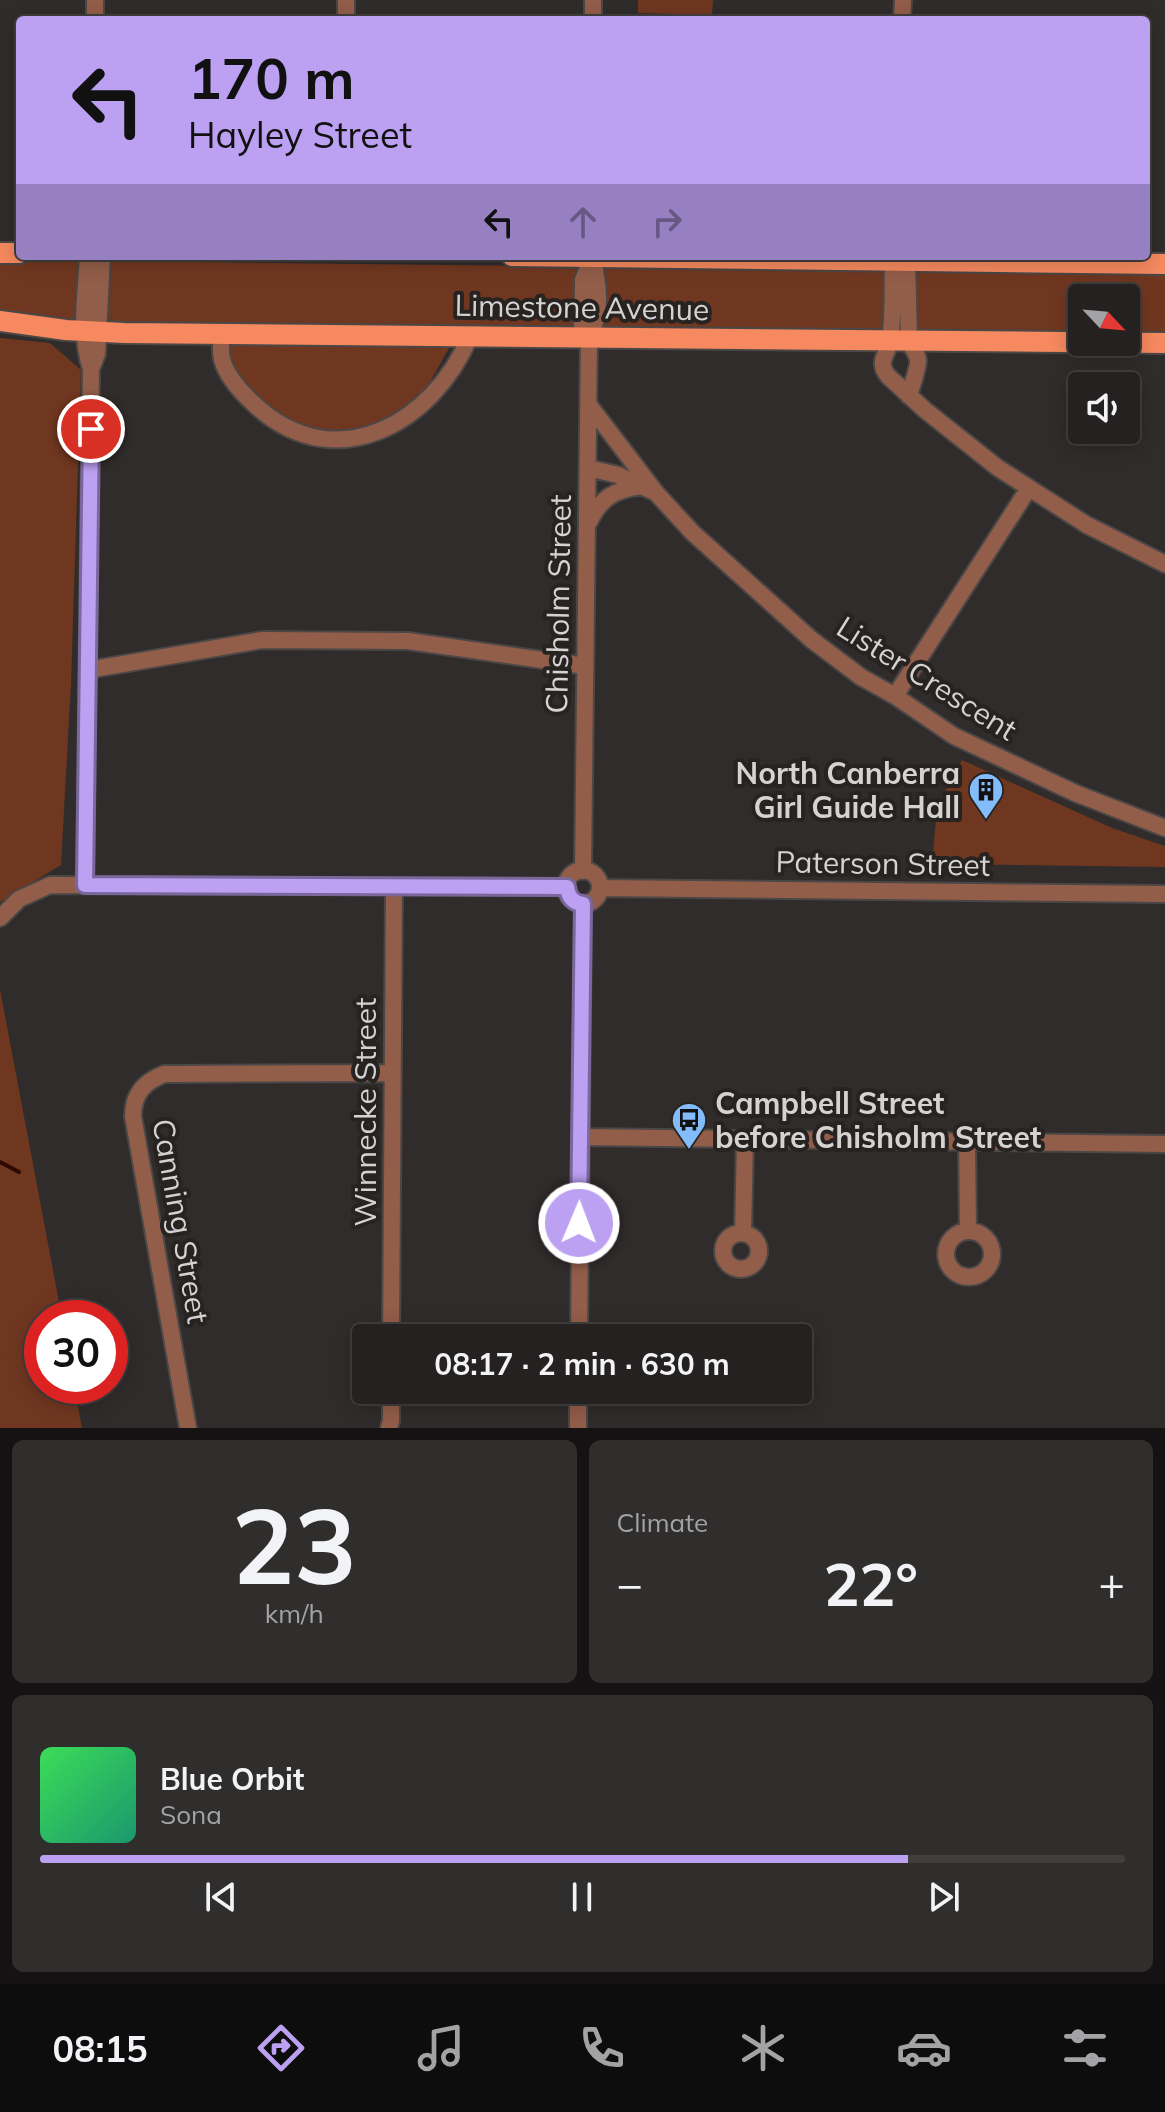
<!DOCTYPE html>
<html lang="en">
<head>
<meta charset="utf-8">
<style>
  :root { --surface:#242120; --page:#302e2d; --text:#f1f3f6; --muted:#a3a3a5; --line:#413e3e; --accent:#bca0f2 }
  body { margin:0; font-family:Mulish,sans-serif; background:var(--page); color:var(--text); height:100vh; display:flex; flex-direction:column; font-size:30px; white-space:nowrap }
  * { box-sizing:border-box; margin:0 }
  p { font-size:26px; color:var(--muted) }
  .icon { flex:none; width:44px; height:44px; fill:none; stroke:currentColor; stroke-width:2; stroke-linecap:round; stroke-linejoin:round }
  .map { position:relative; height:1428px; overflow:hidden }
  .details { display:flex; flex-direction:column; gap:12px; padding:12px; background:#141212; flex:1 }
  .details>* { flex:none }
  .banner { position:absolute; left:16px; top:16px; width:1134px; height:244px; border-radius:8px; box-shadow:0 4px 20px #0003,0 0 0 2px var(--line); background:#bca0f2; color:#111; overflow:hidden }
  .needle { width:52px; rotate:116deg }
  .fabs { position:absolute; left:1068px; top:284px; display:grid; gap:16px }
  .fabs a { display:grid; place-items:center; width:72px; height:72px; border-radius:8px; background:var(--surface); box-shadow:0 4px 20px #0003,0 0 0 2px var(--line); font-size:40px }
  .speed { position:absolute; left:24px; top:1300px; display:flex; gap:16px; font-size:40px; font-weight:700; text-align:center }
  .speed>* { display:grid; place-content:center; width:104px; height:104px; border-radius:50%; background:var(--surface); box-shadow:0 4px 20px #0003,0 0 0 2px var(--line); line-height:1 }
  .speed .limit { border:12px solid #d22; background:#fff; color:#111 }
  .pin { position:absolute; display:grid; place-items:center; width:68px; height:68px; color:#fff; margin:-34px; border:4px solid #fff; border-radius:50%; box-shadow:0 2px 8px #0007 }
  .me { position:absolute; width:88px; margin:-44px; rotate:1deg; stroke-linejoin:round; filter:drop-shadow(0 0 6px #0008) }
  .turn { display:flex; align-items:center; gap:28px; height:168px; padding:0 40px; font-size:36px }
  .turn .icon { width:104px; height:104px; stroke-width:2.5 }
  .turn b { display:block; font-size:56px; line-height:68px }
  .lanes { display:flex; align-items:center; height:76px; padding:0 40px; background:#0003; justify-content:center; gap:40px; direction:ltr }
  .lanes .off { opacity:.35 }
  .big { font-size:60px; font-weight:700; line-height:1.1 }
  .details .card { flex:1; display:flex; flex-direction:column; justify-content:center; gap:12px; min-width:0; padding:0 28px; border-radius:12px; background:var(--page) }
  .details .dial { align-items:center; gap:0 }
  .dial b { font-size:104px; line-height:1 }
  .song { display:flex; align-items:center; gap:24px }
  .cover { width:96px; height:96px; border-radius:12px; background:linear-gradient(135deg,hsl(130 70% 55%),hsl(160 70% 35%)) }
  .played { height:8px; border-radius:4px; background:linear-gradient(90deg,var(--accent) 80%,var(--line) 80%) }
  .keys { display:flex; justify-content:space-around; direction:ltr }
  .heat { display:flex; justify-content:space-between; align-items:center; font-size:44px; direction:ltr }
  .details .tiles { flex:1; display:grid; gap:12px; grid-template-columns:1fr 1fr }
  .card:last-child { grid-column:span 2 }
  .trip { position:absolute; left:352px; top:1324px; width:460px; height:80px; border-radius:8px; background:var(--surface); box-shadow:0 4px 20px #0003,0 0 0 2px var(--line); font-weight:700; line-height:80px; text-align:center }
  .tabs { display:flex; height:128px; justify-content:space-around; align-items:center; background:#0e0d0d; color:var(--muted) }
  .tabs .icon { width:56px; height:56px }
  .tabs .active { color:var(--accent) }
  .tabs b { font-size:36px; color:var(--text) }
  .map>svg:first-child { display:block }
</style>
</head>
<body>
<div class="map">
<svg width="1165" height="1428" viewBox="0 0 1165 1428">
  <rect width="100%" height="100%" fill="#302c2b"/>
  <path fill="#703720" d="M 638,0 L 713,0 L 712,15 L 638,13 Z
    M 0,260 L 1165,273 L 1165,336 L 1126,336 L 1126,298 L 1082,298 L 1082,336 L 138,326 L 72,320 L 0,310 Z
    M 0,338 L 50,343 L 81,370 L 71,683 L 61,865 L 0,902 Z
    M 225,341 L 329,343 L 449,348 L 430,382 L 412,405 L 388,423 L 330,437 L 267,410 L 228,363 Z
    M 962,760 L 1112,828 L 1165,846 L 1165,867 L 932,864 L 937,807 Z
    M 0,989 L 62,1318 L 42,1318 L 42,1386 L 74,1386 L 82,1428 L 0,1428 Z"/>
  <g fill="none" stroke-linecap="round" stroke-linejoin="round">
    <path stroke="#2c0800" stroke-width="4" d="M 0,1162 L 19,1172"/>
    <defs>
      <path id="minor" d="M 95,20 L 95,0
        M 346,20 L 346,0
        M 593,20 L 593,0
        M 902,20 L 903,0
        M 88,256 C 86,293 79,333 91,369
        M 893,256 C 892,284 894,313 890,340 C 888,356 876,360 888,376 L 925,410 L 998,468 L 1087,525 L 1165,564
        M 907,256 L 909,340 C 911,348 917,352 918,360 C 919,366 911,388 909,396
        M 222,334 C 221,342 220,351 222,359 C 226,375 241,392 254,404 C 333,479 433,425 470,336
        M 589,337 L 582,325 L 583,286 L 583,280 L 592,257
        M 589,405 L 657,494 L 693,533 L 812,640 L 861,677 L 895,696 L 954,736 L 1075,793 L 1165,828
        M 588,468 L 618,475 L 652,491
        M 589,522 C 601,497 616,489 643,486
        M 88,670 L 262,640 L 408,641 L 585,666
        M 895,696 L 1029,488
        M566 887a17 17 0 1 1 34 0a17 17 0 1 1-34 0Z
        M 583,871 L 589,337 C 603,313 598,282 592,256
        M 85,885 L 91,369 L 97,354 L 102,256
        M 600,888 L 1165,894
        M 0,918 L 19,899 L 50,885 L 567,887
        M 580,1137 L 1165,1144
        M 967,1142 L 968,1231
        M946 1254a23 23 0 1 1 46 0a23 23 0 1 1-46 0Z
        M 743,1233 L 745,1139
        M723 1251a18 18 0 1 1 36 0a18 18 0 1 1-36 0Z
        M 391,1338 L 394,886
        M 579,1338 L 583,904
        M 188,1428 L 133,1116 C 133,1094 144,1082 164,1074 L 393,1073
        M 389,1428 L 391,1421 L 391,1390
        M 578,1428 L 578,1390"/>
      <path id="major" d="M 0,253 L 20,253
        M 512,256 L 1165,264
        M 0,321 L 66,330 L 124,333 L 1165,343"/>
    </defs>
    <use href="#minor" stroke="#4a4746" stroke-width="20"/>
    <use href="#major" stroke="#4a4746" stroke-width="24"/>
    <use href="#minor" stroke="#925d49" stroke-width="16"/>
    <use href="#major" stroke="#f6895f" stroke-width="20"/>
  </g>
  <g fill="none" stroke-linecap="round" stroke-linejoin="round">
    <defs>
      <path id="route" d="M 91,429 L 85,885 L 567,887 C 568,897 573,903 583,904 L 579,1223"/>
    </defs>
    <use href="#route" stroke="#7a689d" stroke-width="20"/>
    <use href="#route" stroke="#bca0f2" stroke-width="14"/>
  </g>
  <defs>
    <symbol id="building-pin" viewBox="-11 -11 22 30"><path d="M0 17L-7.5 6A9.5 9.5 0 1 1 7.5 6Z" fill="#83bcfb" stroke="#262321"/><path d="M-4-6H4V6H1V3H-1V6H-4ZM-2.5-4.3h1.7v1.8h-1.7ZM.8-4.3h1.7v1.8H.8ZM-2.5-1h1.7V.8h-1.7ZM.8-1h1.7V.8H.8Z" fill="#111"/></symbol>
    <symbol id="bus-pin" viewBox="-11 -11 22 30"><path d="M0 17L-7.5 6A9.5 9.5 0 1 1 7.5 6Z" fill="#83bcfb" stroke="#262321"/><path d="M-5-6H5V4H4V6H2V4H-2V6H-4V4H-5ZM-3.5-4V0h7V-4ZM-3.5 1.2v1.5H-2V1.2ZM2 1.2v1.5H3.5V1.2Z" fill="#111"/></symbol>
  </defs>
  <g fill-rule="evenodd">
    <use href="#building-pin" x="966" y="770" width="40" height="54"/>
    <use href="#bus-pin" x="669" y="1100" width="40" height="54"/>
  </g>
  <g text-anchor="middle" dominant-baseline="central" stroke-width="8" stroke-linejoin="round" paint-order="stroke">
    <g font-size="30" fill="#d5d3d2" stroke="#262321">
      <text transform="translate(582 307) rotate(1)">Limestone Avenue</text>
      <text transform="translate(558 604) rotate(-89)">Chisholm Street</text>
      <text transform="translate(927 678) rotate(32)">Lister Crescent</text>
      <text transform="translate(883 863) rotate(1)">Paterson Street</text>
      <text transform="translate(365 1112) rotate(-90)">Winnecke Street</text>
      <text transform="translate(181 1221) rotate(80)">Canning Street</text>
    </g>
    <g font-size="30" font-weight="bold" fill="#d5d3d2" stroke="#262321" text-anchor="end">
      <text x="960" y="773">North Canberra<tspan x="960" dy="34">Girl Guide Hall</tspan></text>
      <text x="715" y="1103" text-anchor="start">Campbell Street<tspan x="715" dy="34">before Chisholm Street</tspan></text>
    </g>
  </g>
</svg>
<div class="fabs">
<a><svg class="needle" viewBox="-14 -14 28 28"><path d="M0-13l5 13h-10z" fill="#e53935"/><path d="M0 13l5-13h-10z" fill="#a3a3a5"/></svg></a>
<a><svg class="icon" aria-label="sound" viewBox="0 0 24 24"><path d="M4 9h4l5-4v14l-5-4H4zM17 9q2 3 0 6"/></svg></a>
</div>
<div class="speed"><div class="limit">30</div></div>
<div class="pin" style="left:91px;top:429px;background:#d93025"><svg class="icon" aria-label="arrive" viewBox="0 0 24 24"><path d="M6 21V4h12l-3 4 3 4H6"/></svg></div>
<svg class="me" style="left:579px;top:1223px" viewBox="-20 -20 40 40"><circle r="17" fill="#bca0f2" stroke="#fff" stroke-width="3"/><path d="M0-11L8 9 0 5-8 9z" fill="#fff"/></svg>
<div class="trip">08:17 · 2 min · 630 m</div>
<div class="banner">
<div class="turn"><svg class="icon" aria-label="left" viewBox="0 0 24 24"><path d="M17 20v-9H6M10 6l-5 5 5 5"/></svg><div><b>170 m</b>Hayley Street</div></div>
<div class="lanes"><svg class="icon" aria-label="left" viewBox="0 0 24 24"><path d="M17 20v-9H6M10 6l-5 5 5 5"/></svg><svg class="icon off" aria-label="ahead" viewBox="0 0 24 24"><path d="M12 20V5M6 11l6-6 6 6"/></svg><svg class="icon off" aria-label="right" viewBox="0 0 24 24"><path d="M7 20v-9h11M14 6l5 5-5 5"/></svg></div>
</div>
</div>
<section class="details">
<div class="tiles">
<div class="card dial"><b>23</b><p>km/h</p></div>
<div class="card"><p>Climate</p>
<div class="heat"><a>−</a><b class="big">22°</b><a>+</a></div>
</div>
<div class="card">
<div class="song"><i class="cover"></i><div><b>Blue Orbit</b><p>Sona</p></div></div>
<div class="played"></div>
<div class="keys"><svg class="icon" aria-label="previous" viewBox="0 0 24 24"><path d="M18 5L8 12l10 7zM5 5v14"/></svg><svg class="icon" aria-label="pause" viewBox="0 0 24 24"><path d="M8 5v14M16 5v14"/></svg><svg class="icon" aria-label="next" viewBox="0 0 24 24"><path d="M6 5l10 7-10 7zM19 5v14"/></svg></div>
</div>
</div>
</section>
<nav class="tabs">
<b>08:15</b>
<svg class="icon active" aria-label="directions" viewBox="0 0 24 24"><path d="M12 3l9 9-9 9-9-9zM9 14v-3h6M13 9l2 2-2 2"/></svg>
<svg class="icon" aria-label="music" viewBox="0 0 24 24"><path d="M9 18V5l10-2v13"/><circle cx="6" cy="18" r="3"/><circle cx="16" cy="16" r="3"/></svg>
<svg class="icon" aria-label="phone" viewBox="0 0 24 24"><path d="M5 4h4l2 5-3 2q2 4 5 5l2-3 5 2v4C11 20 4 13 5 4z"/></svg>
<svg class="icon" aria-label="climate" viewBox="0 0 24 24"><path d="M12 3v18M4 7l16 10M4 17L20 7"/></svg>
<svg class="icon" aria-label="car" viewBox="0 0 24 24"><path d="M5 17H2v-5l4-1 3-4h7l3 4 3 1v5h-3M9 17h6M6 11h13"/><circle cx="7" cy="17" r="2"/><circle cx="17" cy="17" r="2"/></svg>
<svg class="icon" aria-label="filters" viewBox="0 0 24 24"><path d="M4 7h16M4 17h16"/><circle cx="9" cy="7" r="2"/><circle cx="15" cy="17" r="2"/></svg>
</nav>
</body>
</html>
